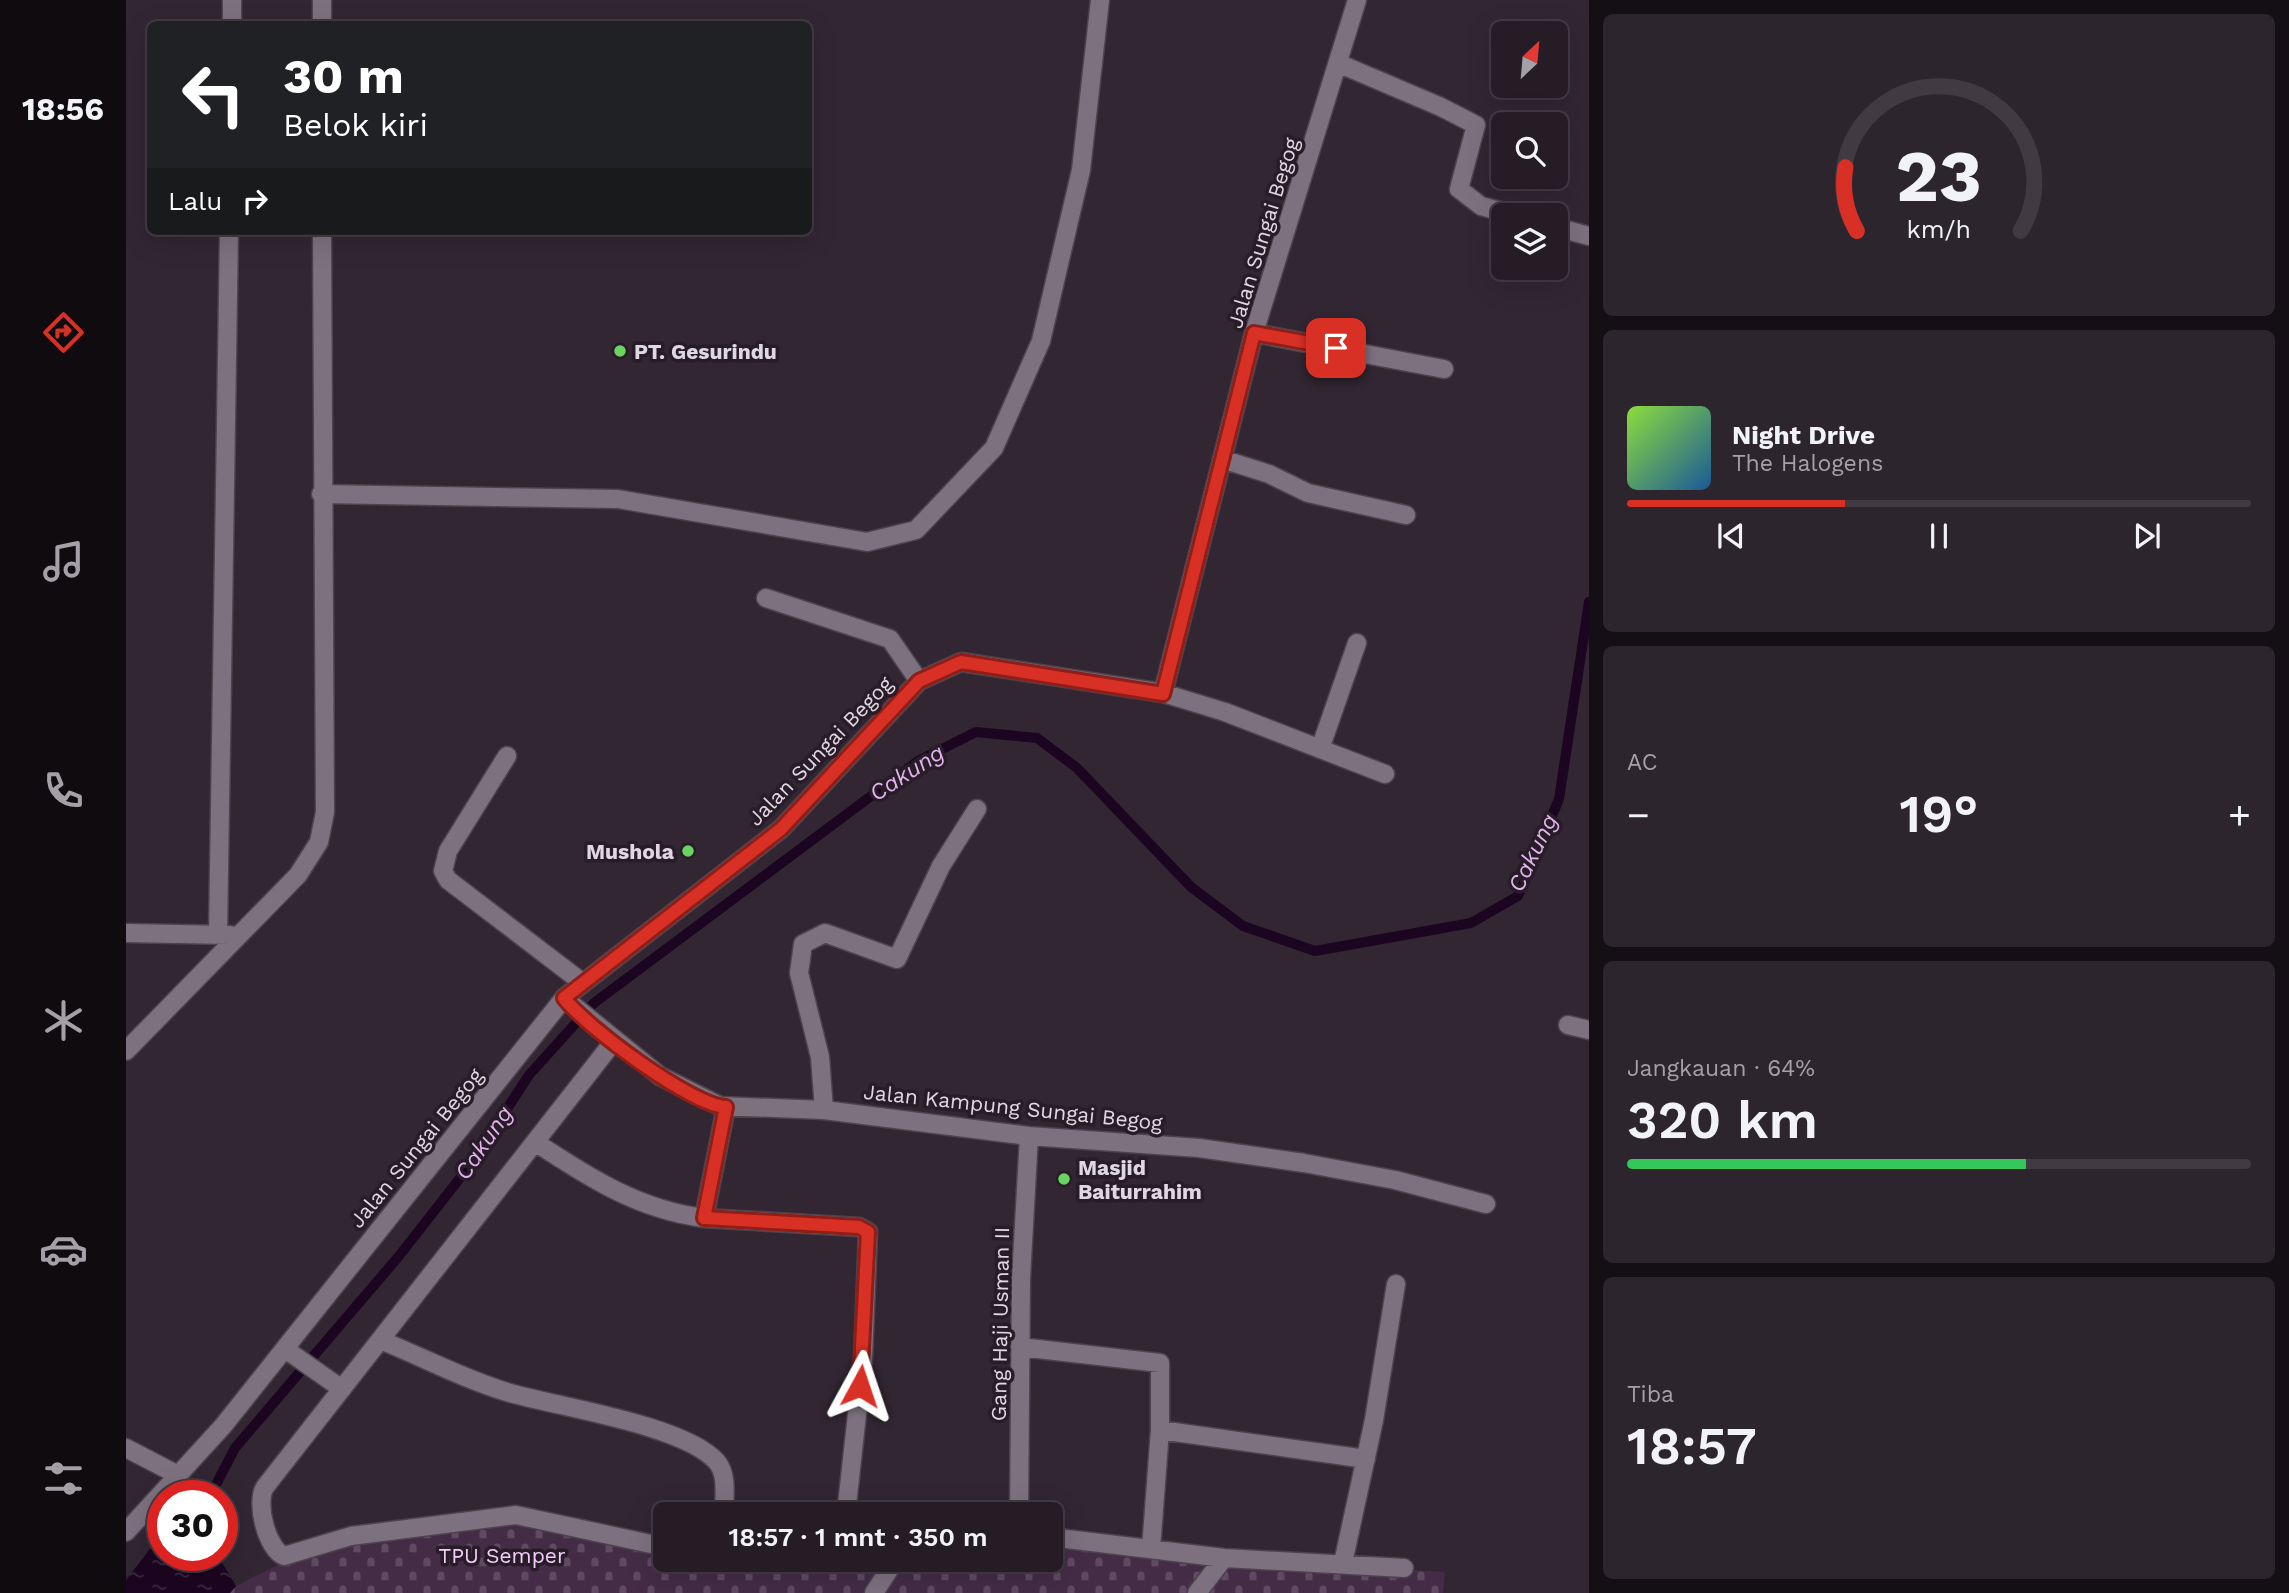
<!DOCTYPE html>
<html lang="id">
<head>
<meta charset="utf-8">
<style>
  :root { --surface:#251c26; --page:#2d252e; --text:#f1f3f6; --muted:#a3a1a7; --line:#423a43; --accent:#d93025 }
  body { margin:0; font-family:"Work Sans",sans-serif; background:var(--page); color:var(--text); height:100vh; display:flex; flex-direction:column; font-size:26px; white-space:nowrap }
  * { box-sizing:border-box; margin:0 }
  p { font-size:23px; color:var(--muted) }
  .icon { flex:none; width:38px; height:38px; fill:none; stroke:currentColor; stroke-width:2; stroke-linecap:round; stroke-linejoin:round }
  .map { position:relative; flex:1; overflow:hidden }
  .side { display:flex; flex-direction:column; gap:14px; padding:14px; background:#140f15; width:700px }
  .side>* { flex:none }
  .top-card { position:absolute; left:21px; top:21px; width:665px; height:214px; border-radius:10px; box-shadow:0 7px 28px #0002,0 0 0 2px var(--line); background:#202124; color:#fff; overflow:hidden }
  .needle { width:46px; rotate:26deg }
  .tools { position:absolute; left:1365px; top:21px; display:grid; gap:14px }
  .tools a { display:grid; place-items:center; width:77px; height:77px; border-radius:10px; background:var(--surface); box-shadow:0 7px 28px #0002,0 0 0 2px var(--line); font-size:35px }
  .speed { position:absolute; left:21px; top:1480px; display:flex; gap:14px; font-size:35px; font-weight:700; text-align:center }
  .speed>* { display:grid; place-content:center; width:91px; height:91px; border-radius:50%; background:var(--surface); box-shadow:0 7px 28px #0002,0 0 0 2px var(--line); line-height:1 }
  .speed .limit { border:10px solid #d22; background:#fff; color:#111 }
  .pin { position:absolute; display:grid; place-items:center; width:60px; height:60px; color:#fff; margin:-30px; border-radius:14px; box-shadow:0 4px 10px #0006 }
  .me { position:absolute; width:77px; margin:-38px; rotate:5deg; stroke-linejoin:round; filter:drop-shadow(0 0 5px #0008) }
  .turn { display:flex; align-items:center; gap:24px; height:147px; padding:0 21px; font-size:32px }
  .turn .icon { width:91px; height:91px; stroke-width:2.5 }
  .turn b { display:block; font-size:49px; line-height:60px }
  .then { display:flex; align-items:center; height:66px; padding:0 21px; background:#0003; gap:14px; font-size:26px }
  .big { font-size:52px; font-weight:600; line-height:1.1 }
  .side .tile { flex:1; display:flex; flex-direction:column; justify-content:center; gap:10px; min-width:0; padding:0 24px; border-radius:10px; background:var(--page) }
  .side .dial { align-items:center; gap:0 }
  .dial svg { height:182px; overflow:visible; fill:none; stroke:var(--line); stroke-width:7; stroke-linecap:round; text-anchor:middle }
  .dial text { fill:var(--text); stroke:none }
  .song { display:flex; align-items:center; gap:21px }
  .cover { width:84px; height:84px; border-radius:10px; background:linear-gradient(135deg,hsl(90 70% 55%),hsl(210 70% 35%)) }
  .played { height:7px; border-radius:4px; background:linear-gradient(90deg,var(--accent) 35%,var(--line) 35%) }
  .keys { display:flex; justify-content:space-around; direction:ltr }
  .heat { display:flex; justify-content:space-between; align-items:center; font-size:38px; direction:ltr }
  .charge { height:10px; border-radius:5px; background:linear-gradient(90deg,#34c759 64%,var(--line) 0) }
  .trip { position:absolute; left:527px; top:1502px; width:410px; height:70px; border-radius:10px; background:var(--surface); box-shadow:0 7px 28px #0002,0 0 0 2px var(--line); font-weight:600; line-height:70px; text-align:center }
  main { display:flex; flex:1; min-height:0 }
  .menu { display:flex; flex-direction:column; width:126px; justify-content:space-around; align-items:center; background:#0f0b0f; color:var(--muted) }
  .menu .icon { width:49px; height:49px }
  .menu .current { color:var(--accent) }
  .menu b { font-size:32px; color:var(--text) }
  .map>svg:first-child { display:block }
</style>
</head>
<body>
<main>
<nav class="menu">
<b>18:56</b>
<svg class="icon current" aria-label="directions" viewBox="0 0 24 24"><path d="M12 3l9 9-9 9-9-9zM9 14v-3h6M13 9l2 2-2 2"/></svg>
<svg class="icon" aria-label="music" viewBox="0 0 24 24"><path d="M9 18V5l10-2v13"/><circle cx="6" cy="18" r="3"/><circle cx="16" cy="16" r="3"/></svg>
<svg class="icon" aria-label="phone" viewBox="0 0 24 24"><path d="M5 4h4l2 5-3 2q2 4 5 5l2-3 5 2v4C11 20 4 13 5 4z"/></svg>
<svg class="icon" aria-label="climate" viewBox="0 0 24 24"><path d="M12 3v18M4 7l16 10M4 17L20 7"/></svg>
<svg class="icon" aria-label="car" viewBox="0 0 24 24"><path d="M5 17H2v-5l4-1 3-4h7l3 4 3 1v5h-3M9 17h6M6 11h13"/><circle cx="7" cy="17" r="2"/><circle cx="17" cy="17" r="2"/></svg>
<svg class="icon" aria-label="filters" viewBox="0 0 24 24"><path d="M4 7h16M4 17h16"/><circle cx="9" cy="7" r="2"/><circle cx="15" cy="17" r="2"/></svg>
</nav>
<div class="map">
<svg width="1463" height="1593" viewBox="0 0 1463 1593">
  <defs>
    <pattern id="cemetery-stones" width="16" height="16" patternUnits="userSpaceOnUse" patternTransform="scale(1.75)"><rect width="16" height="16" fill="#442c47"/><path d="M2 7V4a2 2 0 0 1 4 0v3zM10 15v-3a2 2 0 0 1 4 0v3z" fill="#5f4a61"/></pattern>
    <pattern id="water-ripples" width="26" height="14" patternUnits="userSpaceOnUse" patternTransform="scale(1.75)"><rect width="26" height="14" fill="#1c0520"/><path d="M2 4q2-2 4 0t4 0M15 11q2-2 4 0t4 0" fill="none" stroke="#3d2940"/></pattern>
  </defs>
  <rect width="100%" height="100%" fill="#312632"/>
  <path fill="url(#cemetery-stones)" d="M 390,1515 L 539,1547 L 539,1559 L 924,1559 L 924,1537 L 1098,1558 L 1319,1572 L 1317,1593 L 104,1593 L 110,1586 L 178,1552 Z"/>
  <path fill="url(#water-ripples)" d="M 37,1532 L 37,1556 L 92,1556 L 110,1586 L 104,1593 L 0,1593 L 0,1580 Z"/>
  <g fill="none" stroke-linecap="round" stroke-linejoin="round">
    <path stroke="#1c0520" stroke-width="10" d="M 84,1496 L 109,1448 L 273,1256 L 345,1164 L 403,1075 L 468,1003 L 792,761 L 850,732 L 911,738 L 951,768 L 1065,887 L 1117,926 L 1189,951 L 1345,923 L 1392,896 L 1433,799 L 1463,602"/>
    <defs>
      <path id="minor" d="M 106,24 L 106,0
        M 196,24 L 196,0
        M 1214,64 L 1315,107 L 1350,125 L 1333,189 L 1355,206 L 1388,215
        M 1430,227 L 1463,236
        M 1128,333 L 1318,369
        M 1096,459 L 1143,474 L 1182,493 L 1280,515
        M 195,494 L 492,499 L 741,542 L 790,530 L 868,448 L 915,341 L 955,170 L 974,0
        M 640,598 L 764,639 L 793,681
        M 1037,693 L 1099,712 L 1259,774
        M 1194,749 L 1231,643
        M 381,756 L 322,851 L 317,871 L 322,880 L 457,983
        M 0,933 L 104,935
        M 92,935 L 103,231
        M 438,998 L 534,1076 L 594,1106 L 698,1110 L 903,1136 L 1073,1148 L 1178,1163 L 1269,1180 L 1360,1204
        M 1442,1025 L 1463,1030
        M 488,1041 L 139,1487 C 129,1503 141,1549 158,1556 L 225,1536 L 390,1515 L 539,1547
        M 0,1051 L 172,875 L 193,842 L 199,812 L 196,231
        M 600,1107 L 578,1218 L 733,1227 L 742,1232 L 737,1360 L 720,1514
        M 698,1110 L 694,1057 L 673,973 L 677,944 L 699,933 L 771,959 L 815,866 L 851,809
        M 409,1142 C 462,1177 513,1210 578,1218
        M 254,1340 C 297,1357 339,1380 384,1393 C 432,1407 559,1425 591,1462 C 602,1475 598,1498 598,1514
        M 894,1347 L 1034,1363 L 1034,1430
        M 159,1349 L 216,1389
        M 0,1448 L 52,1475
        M 893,1514 L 895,1278 L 903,1136
        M 0,1532 L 97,1426 L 438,998 L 655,829 L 793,681 L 835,662 L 1037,693 L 1128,333 L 1231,0
        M 924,1537 L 1098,1558 L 1278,1568
        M 1025,1549 L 1034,1430 L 1240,1459
        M 1217,1563 L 1248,1420 L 1270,1284
        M 748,1593 L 770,1559
        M 1071,1593 L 1098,1558"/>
    </defs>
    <use href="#minor" stroke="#4d434e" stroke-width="21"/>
    <use href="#minor" stroke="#7d707f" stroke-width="18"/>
  </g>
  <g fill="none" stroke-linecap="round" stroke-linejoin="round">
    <defs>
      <path id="route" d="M 734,1386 L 742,1232 L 733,1227 L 578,1218 L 600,1107 C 565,1105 460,1027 438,998 L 655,829 L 793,681 L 835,662 L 1037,694 L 1128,333 L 1210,348"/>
    </defs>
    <use href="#route" stroke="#8d1f18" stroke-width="18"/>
    <use href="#route" stroke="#d93025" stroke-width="12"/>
  </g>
  <g fill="#6cd362" stroke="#271c28" stroke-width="2.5">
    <circle cx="494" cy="351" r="7"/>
    <circle cx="562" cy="851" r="7"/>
    <circle cx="938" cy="1179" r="7"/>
  </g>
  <g text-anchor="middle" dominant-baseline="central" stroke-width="7" stroke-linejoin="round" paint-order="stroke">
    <g font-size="21" fill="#e0d8e1" stroke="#271c28">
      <text transform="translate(1137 233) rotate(-73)">Jalan Sungai Begog</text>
      <text transform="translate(694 751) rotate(-46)">Jalan Sungai Begog</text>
      <text transform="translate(887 1107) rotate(6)">Jalan Kampung Sungai Begog</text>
      <text transform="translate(290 1148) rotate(-51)">Jalan Sungai Begog</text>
      <text transform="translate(874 1324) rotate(-89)">Gang Haji Usman II</text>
    </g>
    <g font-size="21" font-weight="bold" fill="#e0d8e1" stroke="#271c28" text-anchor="start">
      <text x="508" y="351">PT. Gesurindu</text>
      <text x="548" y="851" text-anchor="end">Mushola</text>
      <text x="952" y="1167">Masjid<tspan x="952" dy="24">Baiturrahim</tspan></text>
    </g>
    <g font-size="21" fill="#f4cdfa" stroke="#271c28">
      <text x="376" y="1555">TPU Semper</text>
    </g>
    <g font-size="23" font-style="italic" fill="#e3b4eb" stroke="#271c28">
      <text transform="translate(781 773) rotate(-33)">Cakung</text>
      <text transform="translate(1407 853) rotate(-64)">Cakung</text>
      <text transform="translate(358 1143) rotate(-56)">Cakung</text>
    </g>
  </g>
</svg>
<div class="tools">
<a><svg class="needle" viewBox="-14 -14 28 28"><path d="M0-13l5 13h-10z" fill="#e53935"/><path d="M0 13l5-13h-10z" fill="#a3a1a7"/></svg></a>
<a><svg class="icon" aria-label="search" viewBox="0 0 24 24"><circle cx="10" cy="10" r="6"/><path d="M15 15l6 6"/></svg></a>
<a><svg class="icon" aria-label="layers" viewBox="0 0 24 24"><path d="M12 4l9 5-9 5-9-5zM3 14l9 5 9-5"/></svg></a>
</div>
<div class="speed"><div class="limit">30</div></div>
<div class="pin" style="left:1210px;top:348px;background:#d93025"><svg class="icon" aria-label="arrive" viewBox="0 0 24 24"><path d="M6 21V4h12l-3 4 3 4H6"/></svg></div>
<svg class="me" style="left:734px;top:1386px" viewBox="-20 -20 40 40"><path d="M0-17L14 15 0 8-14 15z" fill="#d93025" stroke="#fff" stroke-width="4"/></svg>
<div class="trip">18:57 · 1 mnt · 350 m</div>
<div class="top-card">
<div class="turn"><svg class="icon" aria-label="left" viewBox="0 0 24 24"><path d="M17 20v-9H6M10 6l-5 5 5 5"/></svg><div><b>30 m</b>Belok kiri</div></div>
<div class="then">Lalu<svg class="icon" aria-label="right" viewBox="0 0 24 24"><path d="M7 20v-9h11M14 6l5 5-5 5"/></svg></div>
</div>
</div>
<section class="side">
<div class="tile dial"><svg viewBox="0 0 100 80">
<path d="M14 69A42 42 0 1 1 86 69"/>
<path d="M14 69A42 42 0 0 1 9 41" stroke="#d93025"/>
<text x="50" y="56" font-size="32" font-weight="700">23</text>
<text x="50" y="72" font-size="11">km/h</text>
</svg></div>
<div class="tile">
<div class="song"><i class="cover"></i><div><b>Night Drive</b><p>The Halogens</p></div></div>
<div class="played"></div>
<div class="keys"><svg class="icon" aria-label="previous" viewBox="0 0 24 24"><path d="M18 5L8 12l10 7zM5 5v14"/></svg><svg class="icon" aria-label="pause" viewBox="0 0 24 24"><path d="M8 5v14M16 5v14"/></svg><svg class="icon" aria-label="next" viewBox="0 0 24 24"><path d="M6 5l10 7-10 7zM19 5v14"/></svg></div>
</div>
<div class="tile"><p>AC</p>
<div class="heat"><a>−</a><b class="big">19°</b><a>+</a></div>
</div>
<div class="tile"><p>Jangkauan · 64%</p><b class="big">320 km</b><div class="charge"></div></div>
<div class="tile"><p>Tiba</p><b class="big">18:57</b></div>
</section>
</main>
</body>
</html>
